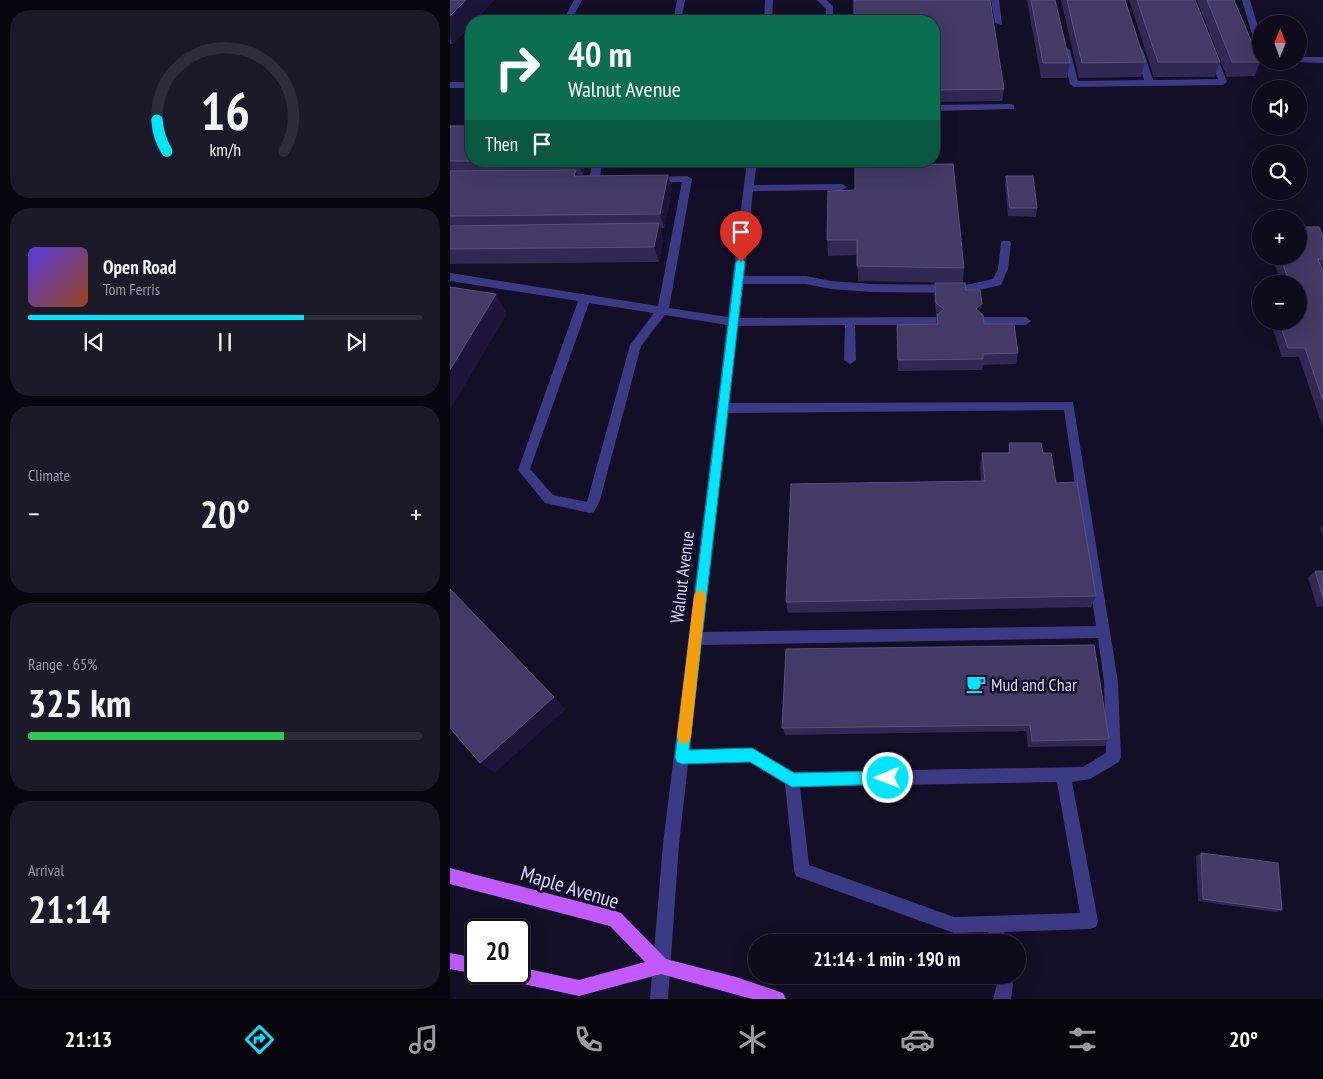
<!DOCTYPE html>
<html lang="en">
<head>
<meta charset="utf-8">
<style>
  :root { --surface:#0e0b1c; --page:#1c1929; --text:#f1f3f6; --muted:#9b9ba3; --line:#2e2b3b; --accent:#00e5ff }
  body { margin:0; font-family:"PT Sans Narrow",sans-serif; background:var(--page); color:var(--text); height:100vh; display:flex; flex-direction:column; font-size:19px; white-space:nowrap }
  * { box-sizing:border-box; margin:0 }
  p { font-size:16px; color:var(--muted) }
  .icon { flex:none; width:28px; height:28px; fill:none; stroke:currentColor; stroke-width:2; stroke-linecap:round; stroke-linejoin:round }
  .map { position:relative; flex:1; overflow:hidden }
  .side { display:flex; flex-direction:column; gap:10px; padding:10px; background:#08060f; width:450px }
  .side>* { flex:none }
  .guide { position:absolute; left:15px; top:15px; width:475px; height:152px; border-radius:20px; box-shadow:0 5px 20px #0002,0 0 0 1px var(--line); background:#0b6e4f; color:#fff; overflow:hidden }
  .needle { width:32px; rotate:1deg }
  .fabs { position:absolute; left:802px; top:15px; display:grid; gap:10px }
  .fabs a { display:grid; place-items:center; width:55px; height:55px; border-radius:50%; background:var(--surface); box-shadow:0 5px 20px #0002,0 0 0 1px var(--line); font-size:25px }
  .speed { position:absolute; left:15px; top:919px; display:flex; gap:10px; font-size:25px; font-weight:700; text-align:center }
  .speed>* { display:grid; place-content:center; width:65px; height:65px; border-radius:50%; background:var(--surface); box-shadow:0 5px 20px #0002,0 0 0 1px var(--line); line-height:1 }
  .speed .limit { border:2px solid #111; border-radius:8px; background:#fff; color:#111 }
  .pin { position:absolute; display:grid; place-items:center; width:42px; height:42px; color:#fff; margin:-51px -21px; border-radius:50% 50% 50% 0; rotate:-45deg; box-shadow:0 0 5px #0007 }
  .pin .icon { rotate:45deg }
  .me { position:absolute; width:55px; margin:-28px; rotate:269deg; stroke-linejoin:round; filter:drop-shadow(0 0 4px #0008) }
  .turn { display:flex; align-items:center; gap:18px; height:105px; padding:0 20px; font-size:22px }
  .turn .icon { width:65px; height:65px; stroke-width:2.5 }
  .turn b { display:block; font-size:35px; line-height:42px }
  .then { display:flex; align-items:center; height:48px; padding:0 20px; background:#0003; gap:10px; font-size:19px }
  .big { font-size:38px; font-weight:800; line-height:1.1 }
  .side .widget { flex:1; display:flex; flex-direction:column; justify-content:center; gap:8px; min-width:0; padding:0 18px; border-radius:20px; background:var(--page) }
  .side .dial { align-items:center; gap:0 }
  .dial svg { height:130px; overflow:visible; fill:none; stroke:var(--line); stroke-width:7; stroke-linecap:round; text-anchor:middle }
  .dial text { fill:var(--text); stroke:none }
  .song { display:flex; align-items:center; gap:15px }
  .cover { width:60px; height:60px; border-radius:8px; background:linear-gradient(135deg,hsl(250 70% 55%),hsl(20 70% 35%)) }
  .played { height:5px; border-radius:2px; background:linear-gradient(90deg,var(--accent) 70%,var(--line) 70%) }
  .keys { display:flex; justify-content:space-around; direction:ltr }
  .heat { display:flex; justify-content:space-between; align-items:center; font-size:28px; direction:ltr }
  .charge { height:8px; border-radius:4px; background:linear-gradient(90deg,#34c759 65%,var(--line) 0) }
  .trip { position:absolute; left:298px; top:934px; width:278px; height:50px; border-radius:25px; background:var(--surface); box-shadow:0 5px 20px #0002,0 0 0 1px var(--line); font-weight:800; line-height:50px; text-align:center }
  .tab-bar { display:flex; height:80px; justify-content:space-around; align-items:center; background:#06040b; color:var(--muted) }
  .tab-bar .icon { width:35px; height:35px }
  .tab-bar .on { color:var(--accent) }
  .tab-bar b { font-size:22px; color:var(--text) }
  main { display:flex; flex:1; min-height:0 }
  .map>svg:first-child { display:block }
</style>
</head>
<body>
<main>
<section class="side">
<div class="widget dial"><svg viewBox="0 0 100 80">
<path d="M14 69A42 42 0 1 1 86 69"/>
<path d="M14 69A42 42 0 0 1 8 50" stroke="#00e5ff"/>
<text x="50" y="56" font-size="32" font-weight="700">16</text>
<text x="50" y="72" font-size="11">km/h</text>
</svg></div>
<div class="widget">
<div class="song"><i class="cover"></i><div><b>Open Road</b><p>Tom Ferris</p></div></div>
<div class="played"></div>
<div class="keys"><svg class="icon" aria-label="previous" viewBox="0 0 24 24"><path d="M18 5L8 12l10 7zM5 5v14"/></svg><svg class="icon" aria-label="pause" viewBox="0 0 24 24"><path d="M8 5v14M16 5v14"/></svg><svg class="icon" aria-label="next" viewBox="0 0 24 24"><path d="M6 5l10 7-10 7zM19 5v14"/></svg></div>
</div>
<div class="widget"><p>Climate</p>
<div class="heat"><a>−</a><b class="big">20°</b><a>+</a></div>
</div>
<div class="widget"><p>Range · 65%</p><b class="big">325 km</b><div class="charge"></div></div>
<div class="widget"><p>Arrival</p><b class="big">21:14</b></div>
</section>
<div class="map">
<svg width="873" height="999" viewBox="0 0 873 999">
  <rect width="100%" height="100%" fill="#130f26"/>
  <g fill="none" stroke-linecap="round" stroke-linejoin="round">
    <path fill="#3d3a85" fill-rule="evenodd" d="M 124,0 L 132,0 L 121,21 L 113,21 Z
      M 227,0 L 235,0 L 231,21 L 223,21 Z
      M 315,0 L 323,0 L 322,21 L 314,21 Z
      M 367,0 L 376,0 L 383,6 L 383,21 L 375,21 L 376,9 Z
      M 541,0 L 549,0 L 552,25 L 545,23 Z
      M 792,0 L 800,0 L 811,38 L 811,48 L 808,48 L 804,41 Z
      M 616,47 L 620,50 L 628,81 L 694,80 L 685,50 L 689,47 L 693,50 L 703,80 L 768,79 L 758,54 L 762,51 L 766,54 L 777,82 L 773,85 L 624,87 L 620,84 L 612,50 Z
      M 849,57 L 873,57 L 873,63 L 846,62 L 849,61 Z
      M 0,82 L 21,82 L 21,88 L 0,88 Z
      M 561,104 L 564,105 L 564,109 L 484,111 L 484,105 Z
      M 143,161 L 153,161 L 149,180 L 144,183 L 139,180 Z
      M 297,161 L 307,161 L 304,185 L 392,184 L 397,187 L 392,190 L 303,191 L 294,276 L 356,276 L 381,281 L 421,284 L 516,285 L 543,279 L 548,269 L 551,243 L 552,241 L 560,241 L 561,243 L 558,269 L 551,285 L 516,293 L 421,292 L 381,289 L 356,284 L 293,284 L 289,318 L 486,317 L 491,321 L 486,325 L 405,325 L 406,360 L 400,364 L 394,360 L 395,325 L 288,326 L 279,403 L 623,402 L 668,682 L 671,757 L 669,762 L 640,779 L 622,782 L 648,921 L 646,927 L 640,929 L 554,932 L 556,942 L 540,942 L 538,932 L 504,933 L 346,876 L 344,870 L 335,784 L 300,762 L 238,764 L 229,844 L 218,999 L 200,999 L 213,844 L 277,325 L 215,315 L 191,346 L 150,500 L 144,512 L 140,513 L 95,503 L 68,470 L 128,301 L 0,281 L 0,273 L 208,306 L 232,182 L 202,183 L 197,180 L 202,177 L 237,176 L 242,179 L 219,308 L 278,317 ZM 139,303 L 204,313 L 180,345 L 137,502 L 103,495 L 80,469 ZM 614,410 L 646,626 L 253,632 L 278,413 ZM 648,638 L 654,682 L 656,753 L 633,767 L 344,772 L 302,748 L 240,749 L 251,645 ZM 607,782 L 630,913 L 504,917 L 359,865 L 350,787 Z
      M 531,317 L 576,317 L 581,321 L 576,325 L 531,325 L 526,321 Z
      M 546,975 L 562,975 L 563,984 L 561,999 L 543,999 L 547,984 Z"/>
    <path fill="#c25bff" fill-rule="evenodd" d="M 0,868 L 165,911 L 171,913 L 216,959 L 286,977 L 333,993 L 336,999 L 302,999 L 211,974 L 129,996 L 55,980 L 49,978 L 47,972 L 69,972 L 69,967 L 129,980 L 195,962 L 160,926 L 0,884 Z
      M 0,953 L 26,958 L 26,972 L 31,972 L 26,974 L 0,969 Z"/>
  </g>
  <path fill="#312854" d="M 0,0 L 44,0 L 3,44 L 0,44 Z
    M 577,0 L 605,0 L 620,63 L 617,78 L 591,78 Z
    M 611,0 L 675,0 L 695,62 L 691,77 L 629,78 Z
    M 679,0 L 745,0 L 770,62 L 765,77 L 704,77 Z
    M 747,0 L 784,0 L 810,62 L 805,76 L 777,77 Z
    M 484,21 L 554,89 L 552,101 L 484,102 Z
    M 0,126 L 21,161 L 137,161 L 133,175 L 127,175 L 128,176 L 218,175 L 222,190 L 214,228 L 210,228 L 213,238 L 209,262 L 0,264 Z
    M 556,176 L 587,208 L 586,217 L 558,216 L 555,184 Z
    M 378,191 L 514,268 L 513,283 L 516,290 L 530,313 L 534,324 L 568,353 L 566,364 L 533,365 L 532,370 L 448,371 L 447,325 L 486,324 L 487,316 L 486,315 L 484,295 L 485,283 L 510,283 L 408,281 L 407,255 L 378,256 L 377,240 Z
    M 873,236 L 873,268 L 872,268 L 873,272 L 873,428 L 849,357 L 832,357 L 820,321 L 849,321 L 849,284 L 831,284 L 822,256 L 849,256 Z
    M 559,443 L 593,453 L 606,483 L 646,596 L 641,607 L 338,613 L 336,602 L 531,481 L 530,466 L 532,453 L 558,453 Z
    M 873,525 L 873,536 L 870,528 Z
    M 865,571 L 873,571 L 873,606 L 867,607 L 858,578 Z
    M 336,649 L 659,739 L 654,746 L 578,747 L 576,731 L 335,735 L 332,728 Z
    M 751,853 L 832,910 L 826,912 L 748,901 L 746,856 Z"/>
  <path fill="#1d163a" d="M 16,0 L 44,0 L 24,21 L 21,21 L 21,24 L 3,44 L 0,38 L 0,16 Z
    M 128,161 L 137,161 L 133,175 Z
    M 126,170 L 131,185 L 124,176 Z
    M 218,175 L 222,190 L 214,228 L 210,214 Z
    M 209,223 L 213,238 L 209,262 L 204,247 Z
    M 46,294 L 57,314 L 0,410 L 0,370 Z
    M 532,304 L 530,315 L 526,309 Z
    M 0,588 L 116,709 L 45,773 L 30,763 Z"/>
  <path fill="#433a66" stroke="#5a527e" d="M 0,0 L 16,0 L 0,16 Z
    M 404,0 L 540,0 L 554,89 L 484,90 L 484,21 L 404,21 Z
    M 581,0 L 605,0 L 620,63 L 593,63 Z
    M 617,0 L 675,0 L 695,62 L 632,63 Z
    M 687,0 L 745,0 L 770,62 L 708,62 Z
    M 757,0 L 784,0 L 810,62 L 782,62 Z
    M 0,126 L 21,126 L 21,161 L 0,161 Z
    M 503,164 L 514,268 L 407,266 L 407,240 L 377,240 L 378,191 L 405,190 L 405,165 Z
    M 126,170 L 124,176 L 218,175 L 210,214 L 0,216 L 0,171 Z
    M 556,176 L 583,176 L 587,208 L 560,208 Z
    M 209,223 L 204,247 L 0,249 L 0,226 Z
    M 849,227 L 869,227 L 873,236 L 873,259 L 868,259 L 873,272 L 873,308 L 871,308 L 873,313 L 873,401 L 855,348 L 838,348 L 829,321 L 849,321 L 849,284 L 840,284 L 830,256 L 849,256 Z
    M 485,283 L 515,283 L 516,290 L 530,290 L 532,304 L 526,309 L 533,315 L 534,324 L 564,324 L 568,353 L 533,354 L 533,359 L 448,360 L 447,325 L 488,324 L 487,315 L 494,309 L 486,303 Z
    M 0,287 L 46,294 L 0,370 Z
    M 559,443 L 591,443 L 593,453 L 601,453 L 606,483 L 627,482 L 646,596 L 336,602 L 341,484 L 535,481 L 532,453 L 560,453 Z
    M 865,571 L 873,571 L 873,598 Z
    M 0,589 L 104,697 L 30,763 L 0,728 Z
    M 644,645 L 659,739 L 582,741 L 580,725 L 332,728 L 336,649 Z
    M 751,853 L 828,863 L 832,910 L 753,899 Z"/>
  <path fill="#00e5ff" stroke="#0095a6" d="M 291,258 L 295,262 L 239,750 L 302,748 L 344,773 L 438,771 L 443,773 L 445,778 L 443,782 L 438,784 L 342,787 L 300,762 L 232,764 L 227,762 L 225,757 L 286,262 Z"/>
  <path fill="#f59e0b" d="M 250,590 L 254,592 L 256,596 L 241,737 L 239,742 L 234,744 L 229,742 L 227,737 L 244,596 L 246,592 Z"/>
  <defs>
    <symbol id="cafe-bare" viewBox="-9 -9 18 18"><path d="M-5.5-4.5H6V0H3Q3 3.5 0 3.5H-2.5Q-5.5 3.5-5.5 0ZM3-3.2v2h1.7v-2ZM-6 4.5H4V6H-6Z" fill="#00e5ff" stroke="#130f26" stroke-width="2.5" paint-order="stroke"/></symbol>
  </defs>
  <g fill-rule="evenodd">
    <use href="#cafe-bare" x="512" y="670" width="28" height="28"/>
  </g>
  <g text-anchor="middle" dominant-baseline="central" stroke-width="5" stroke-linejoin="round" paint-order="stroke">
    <g font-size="18" fill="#d9d4ff" stroke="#130f26">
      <text transform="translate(232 577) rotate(-83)">Walnut Avenue</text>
    </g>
    <g font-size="18" fill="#d9d4ff" stroke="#130f26" text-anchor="start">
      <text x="541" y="684">Mud and Char</text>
    </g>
    <g font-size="21" fill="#d9d4ff" stroke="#130f26">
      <text transform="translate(120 887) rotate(17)">Maple Avenue</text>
    </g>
  </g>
</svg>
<div class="fabs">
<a><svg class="needle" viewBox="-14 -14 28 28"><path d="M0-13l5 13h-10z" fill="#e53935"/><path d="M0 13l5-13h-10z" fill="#9b9ba3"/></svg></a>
<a><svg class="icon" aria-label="sound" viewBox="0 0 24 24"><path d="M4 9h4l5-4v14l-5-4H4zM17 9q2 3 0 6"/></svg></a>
<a><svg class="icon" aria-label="search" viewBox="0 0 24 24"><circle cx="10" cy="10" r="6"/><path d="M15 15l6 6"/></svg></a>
<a>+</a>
<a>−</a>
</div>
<div class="speed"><div class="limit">20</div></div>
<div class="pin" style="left:291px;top:262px;background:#d93025"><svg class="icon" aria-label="arrive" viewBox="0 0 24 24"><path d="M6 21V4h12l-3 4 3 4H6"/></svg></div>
<svg class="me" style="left:438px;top:778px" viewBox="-20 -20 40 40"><circle r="17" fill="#00e5ff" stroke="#fff" stroke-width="3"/><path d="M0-11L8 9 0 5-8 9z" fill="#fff"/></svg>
<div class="trip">21:14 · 1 min · 190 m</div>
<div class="guide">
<div class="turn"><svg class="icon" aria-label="right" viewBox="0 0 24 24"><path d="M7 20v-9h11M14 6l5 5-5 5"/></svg><div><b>40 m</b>Walnut Avenue</div></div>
<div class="then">Then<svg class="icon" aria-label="arrive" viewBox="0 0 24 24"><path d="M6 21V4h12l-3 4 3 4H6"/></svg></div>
</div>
</div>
</main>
<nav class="tab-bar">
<b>21:13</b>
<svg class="icon on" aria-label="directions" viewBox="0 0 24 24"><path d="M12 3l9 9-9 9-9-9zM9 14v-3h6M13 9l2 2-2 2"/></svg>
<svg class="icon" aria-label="music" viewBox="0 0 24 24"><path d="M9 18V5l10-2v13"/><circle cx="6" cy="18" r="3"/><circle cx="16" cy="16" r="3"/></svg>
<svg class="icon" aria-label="phone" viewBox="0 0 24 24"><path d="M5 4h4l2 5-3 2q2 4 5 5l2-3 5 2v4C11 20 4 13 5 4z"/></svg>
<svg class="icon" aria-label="climate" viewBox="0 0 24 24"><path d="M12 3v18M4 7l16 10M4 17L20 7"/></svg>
<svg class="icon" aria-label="car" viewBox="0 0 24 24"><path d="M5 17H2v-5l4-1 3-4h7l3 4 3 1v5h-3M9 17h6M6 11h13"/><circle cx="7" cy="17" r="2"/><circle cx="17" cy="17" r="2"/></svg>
<svg class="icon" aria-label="filters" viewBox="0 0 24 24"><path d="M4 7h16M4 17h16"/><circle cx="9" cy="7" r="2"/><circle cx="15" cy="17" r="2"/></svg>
<b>20°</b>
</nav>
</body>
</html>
